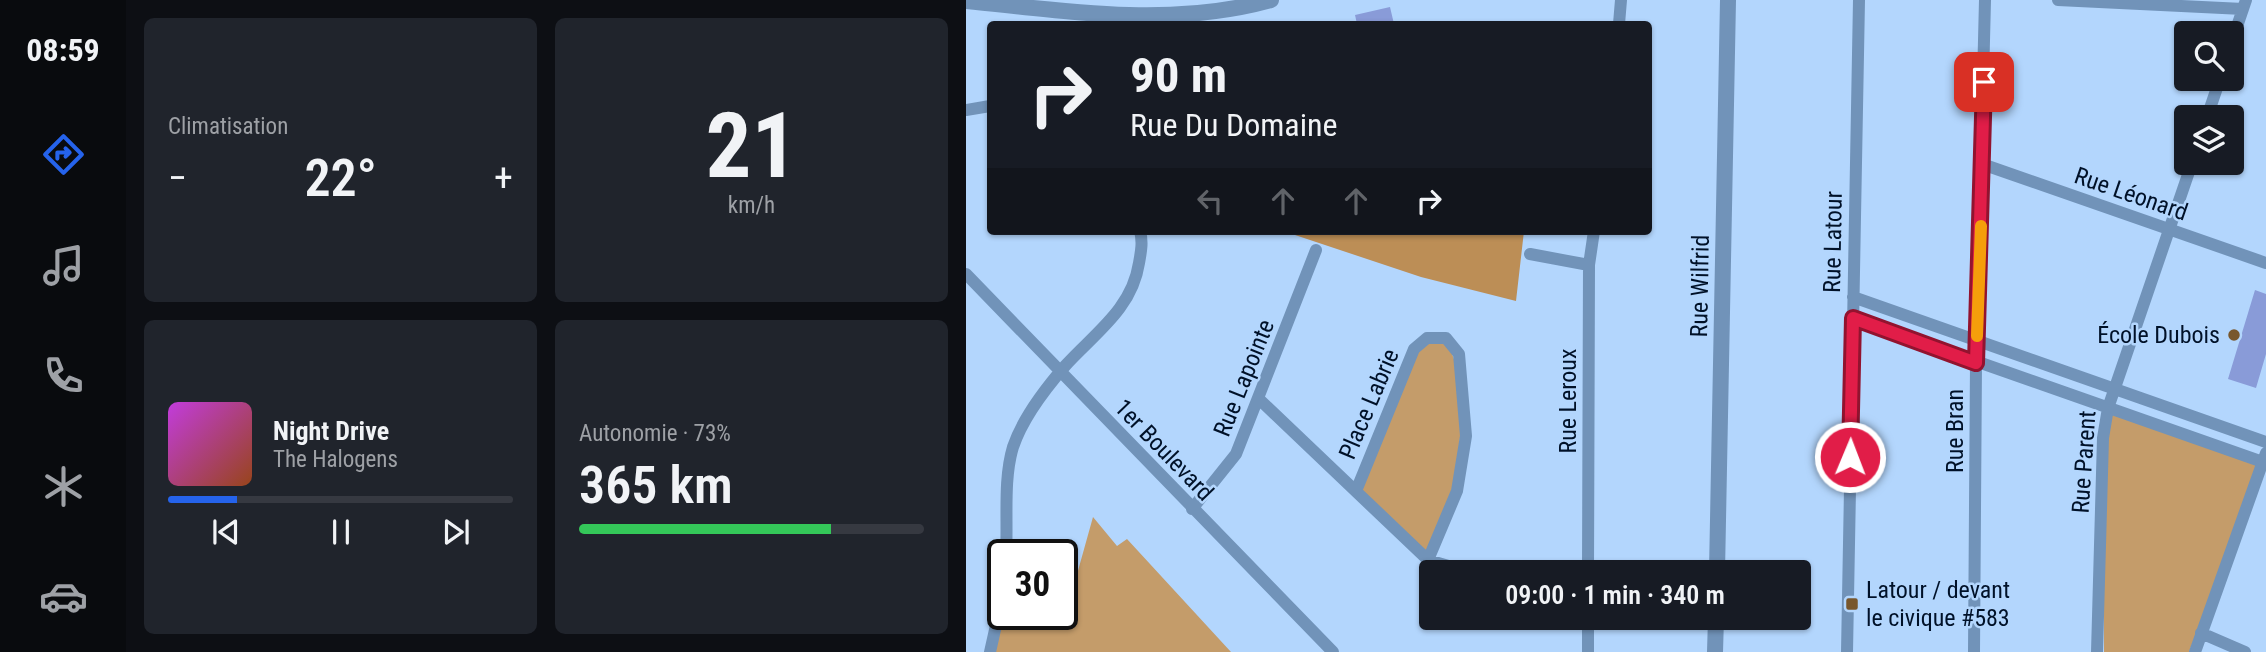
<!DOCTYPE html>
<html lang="fr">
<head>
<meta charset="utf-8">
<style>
  :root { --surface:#171b24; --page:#20242c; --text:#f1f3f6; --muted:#9ea1a6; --line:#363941; --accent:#2563eb }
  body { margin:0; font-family:"Roboto Condensed",sans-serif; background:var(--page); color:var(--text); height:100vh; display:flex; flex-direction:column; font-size:26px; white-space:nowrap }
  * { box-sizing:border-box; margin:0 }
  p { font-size:23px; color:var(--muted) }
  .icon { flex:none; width:38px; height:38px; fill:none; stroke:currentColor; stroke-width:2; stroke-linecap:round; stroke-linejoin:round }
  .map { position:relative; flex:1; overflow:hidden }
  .drawer { display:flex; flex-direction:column; gap:18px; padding:18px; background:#0d0f14; width:840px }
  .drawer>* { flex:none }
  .hud { position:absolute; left:21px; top:21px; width:665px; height:214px; border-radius:7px; box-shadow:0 2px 5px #0004; background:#171b24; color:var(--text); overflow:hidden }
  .fabs { position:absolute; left:1208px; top:21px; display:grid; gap:14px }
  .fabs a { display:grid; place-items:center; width:70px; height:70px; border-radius:7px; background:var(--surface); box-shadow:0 2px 5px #0004; font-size:35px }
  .speed { position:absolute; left:21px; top:539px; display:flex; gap:14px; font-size:35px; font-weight:700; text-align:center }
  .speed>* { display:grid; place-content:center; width:91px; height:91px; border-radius:50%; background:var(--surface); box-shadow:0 2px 5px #0004; line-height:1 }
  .speed .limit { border:4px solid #111; border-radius:10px; background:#fff; color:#111 }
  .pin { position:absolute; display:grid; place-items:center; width:60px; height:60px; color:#fff; margin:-30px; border-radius:14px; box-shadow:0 4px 10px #0006 }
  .me { position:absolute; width:77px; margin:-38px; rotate:1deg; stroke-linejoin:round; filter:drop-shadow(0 0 5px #0008) }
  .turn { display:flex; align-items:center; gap:24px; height:147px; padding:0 28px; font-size:32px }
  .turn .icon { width:91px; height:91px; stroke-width:2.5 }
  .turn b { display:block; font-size:49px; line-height:60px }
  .lanes { display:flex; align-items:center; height:66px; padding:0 28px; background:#0003; justify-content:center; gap:35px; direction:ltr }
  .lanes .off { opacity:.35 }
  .big { font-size:52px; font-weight:600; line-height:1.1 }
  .drawer .tile { flex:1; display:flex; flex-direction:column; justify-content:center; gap:10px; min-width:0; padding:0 24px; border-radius:10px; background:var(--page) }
  .drawer .dial { align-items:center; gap:0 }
  .dial b { font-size:91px; line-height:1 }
  .song { display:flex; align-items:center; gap:21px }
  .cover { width:84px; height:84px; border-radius:10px; background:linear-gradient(135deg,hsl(290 70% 55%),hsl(20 70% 35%)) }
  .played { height:7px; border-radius:4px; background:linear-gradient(90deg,var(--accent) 20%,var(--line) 20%) }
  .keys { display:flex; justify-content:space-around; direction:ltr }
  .heat { display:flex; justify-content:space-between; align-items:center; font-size:38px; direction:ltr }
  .charge { height:10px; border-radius:5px; background:linear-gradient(90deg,#34c759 73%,var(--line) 0) }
  .drawer .tiles { flex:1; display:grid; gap:18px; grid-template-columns:repeat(2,1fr) }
  .trip { position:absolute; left:453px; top:560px; width:392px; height:70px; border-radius:7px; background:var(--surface); box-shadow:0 2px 5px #0004; font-weight:600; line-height:70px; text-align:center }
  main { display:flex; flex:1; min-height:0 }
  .tab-bar { display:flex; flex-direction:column; width:126px; justify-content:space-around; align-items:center; background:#090b0e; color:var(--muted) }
  .tab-bar .icon { width:49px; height:49px }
  .tab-bar .current { color:var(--accent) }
  .tab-bar b { font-size:32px; color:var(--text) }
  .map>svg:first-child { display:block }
</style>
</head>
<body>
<main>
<nav class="tab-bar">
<b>08:59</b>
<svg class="icon current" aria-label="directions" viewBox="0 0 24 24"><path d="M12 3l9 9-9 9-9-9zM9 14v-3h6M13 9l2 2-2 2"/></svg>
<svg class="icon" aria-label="music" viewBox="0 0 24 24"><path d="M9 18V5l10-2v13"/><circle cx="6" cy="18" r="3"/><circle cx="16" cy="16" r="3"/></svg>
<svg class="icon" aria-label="phone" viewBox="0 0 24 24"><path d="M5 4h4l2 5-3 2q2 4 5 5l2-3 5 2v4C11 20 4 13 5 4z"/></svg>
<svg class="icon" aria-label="climate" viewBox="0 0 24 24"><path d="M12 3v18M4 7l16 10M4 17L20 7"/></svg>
<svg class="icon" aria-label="car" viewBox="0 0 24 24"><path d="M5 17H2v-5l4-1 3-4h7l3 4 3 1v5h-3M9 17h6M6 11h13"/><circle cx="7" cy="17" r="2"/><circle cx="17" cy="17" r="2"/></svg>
</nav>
<section class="drawer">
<div class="tiles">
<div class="tile"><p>Climatisation</p>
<div class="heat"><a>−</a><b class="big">22°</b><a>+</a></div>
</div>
<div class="tile dial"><b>21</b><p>km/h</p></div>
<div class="tile">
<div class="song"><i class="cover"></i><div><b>Night Drive</b><p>The Halogens</p></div></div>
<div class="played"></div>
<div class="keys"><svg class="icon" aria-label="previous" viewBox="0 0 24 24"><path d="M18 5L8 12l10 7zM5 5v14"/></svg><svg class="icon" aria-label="pause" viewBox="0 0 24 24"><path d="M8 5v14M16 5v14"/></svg><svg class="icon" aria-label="next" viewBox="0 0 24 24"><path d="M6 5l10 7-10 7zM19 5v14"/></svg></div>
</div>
<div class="tile"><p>Autonomie · 73%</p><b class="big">365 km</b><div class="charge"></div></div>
</div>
</section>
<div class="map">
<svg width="1300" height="652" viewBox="0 0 1300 652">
  <rect width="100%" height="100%" fill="#b3d6fd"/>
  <path fill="#c49c6a" d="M 461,338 L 480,338 L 497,383 L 491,491 L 462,560 L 390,491 L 434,379 Z
    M 1142,408 L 1297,462 L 1223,652 L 1138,652 L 1137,438 Z
    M 127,517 L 151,546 L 161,539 L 265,652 L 25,652 L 34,616 L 96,628 Z"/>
  <path fill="#bc8e56" d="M 317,231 L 367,234 L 383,231 L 558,231 L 550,301 L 455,277 Z"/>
  <path fill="#899bd8" d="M 424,7 L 428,24 L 391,24 L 389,15 Z
    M 1289,290 L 1300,294 L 1300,354 L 1290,388 L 1262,379 Z"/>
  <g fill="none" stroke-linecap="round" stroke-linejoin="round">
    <path stroke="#7193b9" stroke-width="12" d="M 1092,0 L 1277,9
      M 653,24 L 655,0
      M 1265,44 L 1280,0
      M 0,110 L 24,106
      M 1241,117 L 1254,79
      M 1016,164 L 1300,263
      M 564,254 L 623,265
      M 0,274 L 367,652
      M 887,297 L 1300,442
      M 887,318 L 1300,463
      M 294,400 L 462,560 L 503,572
      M 390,491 L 448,349 L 461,338 L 480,338 L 493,354 L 500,436 L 491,491 L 462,560
      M 226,509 L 270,454 L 350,250
      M 40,555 C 42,521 37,480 47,447 C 57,417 79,389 99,366 C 129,333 166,309 173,263 C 175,252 177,242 174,231
      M 622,572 L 623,265 L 628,231
      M 1235,633 L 1279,652
      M 24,652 L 37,594
      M 622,652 L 622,618
      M 881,652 L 893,0
      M 1008,652 L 1010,363 L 1019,0
      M 1131,652 L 1137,438 L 1142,408 L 1226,163
      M 1229,652 L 1300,453"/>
    <path stroke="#7193b9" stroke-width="16" d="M 0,1 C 101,11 205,28 305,0
      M 751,572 L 762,0
      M 749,652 L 750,618"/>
  </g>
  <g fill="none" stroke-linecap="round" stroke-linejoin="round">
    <defs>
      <path id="route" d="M 884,457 L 887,318 L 1010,363 L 1018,82"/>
    </defs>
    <use href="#route" stroke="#92132f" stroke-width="18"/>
    <use href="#route" stroke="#e11d48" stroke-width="12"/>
    <path stroke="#f59e0b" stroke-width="12" d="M 1011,336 L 1015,226"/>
  </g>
  <g fill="#78572d" stroke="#b3d6fd" stroke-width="2.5">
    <circle cx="1268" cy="335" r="7"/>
    <rect x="879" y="597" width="14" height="14" rx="3.5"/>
  </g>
  <g text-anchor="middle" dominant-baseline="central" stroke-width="5" stroke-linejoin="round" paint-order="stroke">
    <g font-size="24" fill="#001128" stroke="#b3d6fd">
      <text transform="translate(1165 194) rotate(19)">Rue Léonard</text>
      <text transform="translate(867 242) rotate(-89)">Rue Latour</text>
      <text transform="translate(734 286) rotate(-89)">Rue Wilfrid</text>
      <text transform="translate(278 378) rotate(-68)">Rue Lapointe</text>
      <text transform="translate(602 401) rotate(-90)">Rue Leroux</text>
      <text transform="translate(403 404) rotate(-67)">Place Labrie</text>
      <text transform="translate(989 431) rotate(-90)">Rue Bran</text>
      <text transform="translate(198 450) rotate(46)">1er Boulevard</text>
      <text transform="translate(1118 462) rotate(-86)">Rue Parent</text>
    </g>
    <g font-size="24" fill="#001128" stroke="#b3d6fd" text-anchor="end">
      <text x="1254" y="335">École Dubois</text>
      <text x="900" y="590" text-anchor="start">Latour / devant<tspan x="900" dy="28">le civique #583</tspan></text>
    </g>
  </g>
</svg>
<div class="fabs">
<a><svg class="icon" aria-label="search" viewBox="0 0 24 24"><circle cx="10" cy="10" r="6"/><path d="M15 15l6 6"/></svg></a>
<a><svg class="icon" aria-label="layers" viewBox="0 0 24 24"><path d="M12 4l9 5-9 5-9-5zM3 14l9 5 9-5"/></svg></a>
</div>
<div class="speed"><div class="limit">30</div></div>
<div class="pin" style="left:1018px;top:82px;background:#d93025"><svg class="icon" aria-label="arrive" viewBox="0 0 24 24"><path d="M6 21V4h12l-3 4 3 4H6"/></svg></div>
<svg class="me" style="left:884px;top:457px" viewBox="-20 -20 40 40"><circle r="17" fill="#e11d48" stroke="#fff" stroke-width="3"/><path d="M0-11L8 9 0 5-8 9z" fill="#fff"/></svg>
<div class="trip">09:00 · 1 min · 340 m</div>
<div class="hud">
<div class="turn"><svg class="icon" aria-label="right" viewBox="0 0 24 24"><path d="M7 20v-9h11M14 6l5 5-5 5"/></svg><div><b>90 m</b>Rue Du Domaine</div></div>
<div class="lanes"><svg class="icon off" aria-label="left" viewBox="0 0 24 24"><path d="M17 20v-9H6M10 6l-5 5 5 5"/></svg><svg class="icon off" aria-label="ahead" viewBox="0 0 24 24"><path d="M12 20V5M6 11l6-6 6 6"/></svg><svg class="icon off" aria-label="ahead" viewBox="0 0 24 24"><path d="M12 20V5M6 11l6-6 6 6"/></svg><svg class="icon" aria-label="right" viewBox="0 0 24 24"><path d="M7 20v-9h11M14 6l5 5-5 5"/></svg></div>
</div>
</div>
</main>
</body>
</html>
